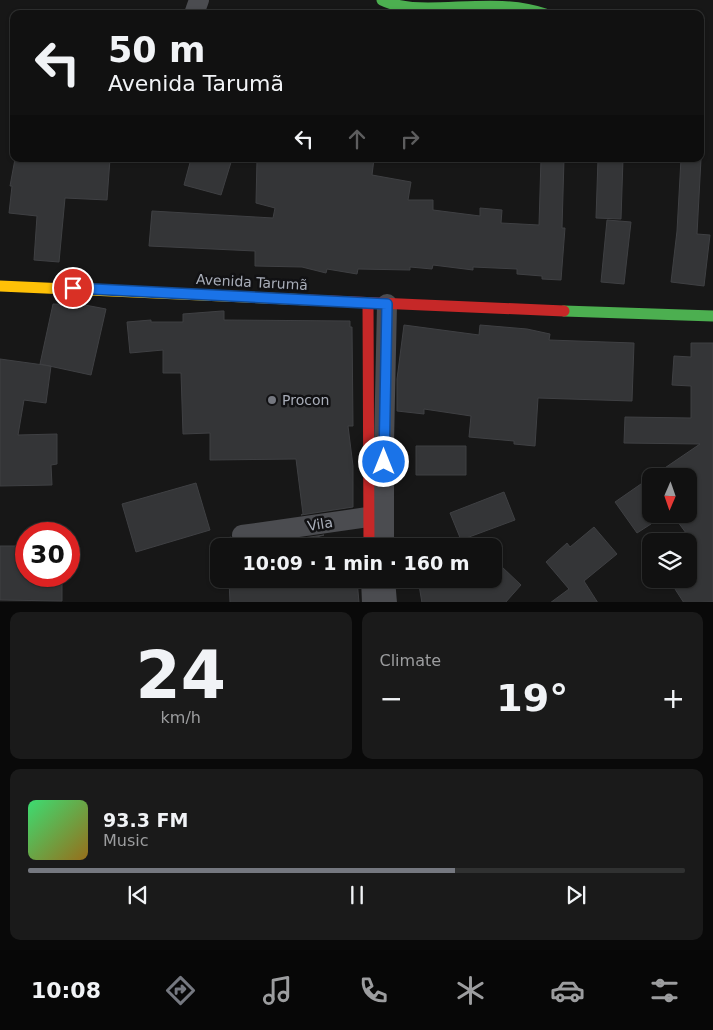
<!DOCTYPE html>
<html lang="en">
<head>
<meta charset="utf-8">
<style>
  :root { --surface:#111; --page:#1a1a1a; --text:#f1f3f6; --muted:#9c9d9f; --line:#303131; --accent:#757880 }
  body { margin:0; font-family:"DejaVu Sans",sans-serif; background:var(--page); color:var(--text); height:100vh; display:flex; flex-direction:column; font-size:19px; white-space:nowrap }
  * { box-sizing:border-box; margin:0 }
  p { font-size:16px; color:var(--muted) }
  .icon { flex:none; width:28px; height:28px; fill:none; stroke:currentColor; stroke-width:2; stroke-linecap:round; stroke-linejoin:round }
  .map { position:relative; height:602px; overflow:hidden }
  .side { display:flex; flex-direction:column; gap:10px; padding:10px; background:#090909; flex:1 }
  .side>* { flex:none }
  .banner { position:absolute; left:10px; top:10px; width:694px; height:152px; border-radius:10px; box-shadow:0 1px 4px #0004,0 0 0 1px var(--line); background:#111; color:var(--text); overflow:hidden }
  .needle { width:32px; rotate:182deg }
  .fabs { position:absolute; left:642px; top:468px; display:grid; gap:10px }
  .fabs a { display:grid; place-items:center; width:55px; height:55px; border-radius:10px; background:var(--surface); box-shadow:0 1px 4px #0004,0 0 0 1px var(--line); font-size:25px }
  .speed { position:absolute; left:15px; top:522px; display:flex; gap:10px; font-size:25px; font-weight:700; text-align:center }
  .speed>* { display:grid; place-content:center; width:65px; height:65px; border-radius:50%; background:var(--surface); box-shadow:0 1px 4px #0004,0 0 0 1px var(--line); line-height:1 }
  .speed .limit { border:8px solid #d22; background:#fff; color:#111 }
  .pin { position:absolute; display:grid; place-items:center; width:42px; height:42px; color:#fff; margin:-21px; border:2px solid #fff; border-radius:50%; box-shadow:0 1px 5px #0007 }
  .me { position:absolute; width:55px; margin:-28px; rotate:0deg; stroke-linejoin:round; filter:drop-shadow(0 0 4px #0008) }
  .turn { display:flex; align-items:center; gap:18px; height:105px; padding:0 15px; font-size:22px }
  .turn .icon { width:65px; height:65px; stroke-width:2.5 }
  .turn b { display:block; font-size:35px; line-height:42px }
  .lanes { display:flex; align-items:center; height:48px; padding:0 15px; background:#0003; justify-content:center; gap:25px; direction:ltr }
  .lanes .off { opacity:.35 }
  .big { font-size:38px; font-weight:700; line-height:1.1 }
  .side .widget { flex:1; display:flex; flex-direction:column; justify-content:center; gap:8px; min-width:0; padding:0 18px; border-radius:10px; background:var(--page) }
  .side .dial { align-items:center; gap:0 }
  .dial b { font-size:65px; line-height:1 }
  .song { display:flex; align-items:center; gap:15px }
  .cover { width:60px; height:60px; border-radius:8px; background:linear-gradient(135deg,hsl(140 70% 55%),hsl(40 70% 35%)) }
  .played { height:5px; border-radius:2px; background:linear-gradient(90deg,var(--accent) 65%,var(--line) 65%) }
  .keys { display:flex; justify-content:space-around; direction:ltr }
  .heat { display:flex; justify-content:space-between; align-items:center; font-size:28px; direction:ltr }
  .side .tiles { flex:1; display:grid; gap:10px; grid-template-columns:1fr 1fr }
  .widget:last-child { grid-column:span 2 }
  .trip { position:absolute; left:210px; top:538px; width:292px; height:50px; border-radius:10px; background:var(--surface); box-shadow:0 1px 4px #0004,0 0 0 1px var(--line); font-weight:700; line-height:50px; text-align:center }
  .tabs { display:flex; height:80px; justify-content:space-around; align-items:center; background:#070707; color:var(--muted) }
  .tabs .icon { width:35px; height:35px }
  .tabs .selected { color:var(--accent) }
  .tabs b { font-size:22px; color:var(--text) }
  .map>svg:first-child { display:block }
</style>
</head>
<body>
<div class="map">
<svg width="713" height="603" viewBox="0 0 713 603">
  <rect width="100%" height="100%" fill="#171717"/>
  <path fill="#343537" stroke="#3f4043" d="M 15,159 L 110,159 L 107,200 L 65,198 L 59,262 L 34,260 L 37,216 L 9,213 L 12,186 L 10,186 Z
    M 191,159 L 232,159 L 221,195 L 184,185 Z
    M 257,159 L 374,159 L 372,175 L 411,182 L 408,200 L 433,200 L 433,210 L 480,216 L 480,208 L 502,210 L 501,223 L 539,225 L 541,159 L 564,159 L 562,228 L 565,228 L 561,280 L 542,279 L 542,276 L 517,274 L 517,269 L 473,267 L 473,270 L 433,265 L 432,269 L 410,267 L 410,270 L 358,269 L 357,274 L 327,269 L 326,273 L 302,267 L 255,266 L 255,251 L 149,246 L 152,211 L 273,218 L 275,208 L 256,203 Z
    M 598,159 L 623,159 L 621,219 L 596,218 Z
    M 681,159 L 701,159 L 697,234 L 710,235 L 704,286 L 671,282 L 677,231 Z
    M 607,220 L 631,222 L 624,284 L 601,282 Z
    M 53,304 L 85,305 L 106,309 L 91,375 L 40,364 Z
    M 222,311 L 224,311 L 224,320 L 350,321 L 350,327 L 352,327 L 353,426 L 348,426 L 353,466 L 353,507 L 301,515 L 303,514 L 296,459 L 210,460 L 210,433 L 183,434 L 181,373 L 163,373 L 163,350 L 130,353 L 127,322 L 151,320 L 151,322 L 183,322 L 183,314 Z
    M 404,325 L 479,335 L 480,325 L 527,329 L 550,334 L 549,340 L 634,343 L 632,401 L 538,398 L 535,446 L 514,444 L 514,441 L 469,437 L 471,416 L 424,409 L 424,414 L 397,411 L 397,379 Z
    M 691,343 L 713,343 L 713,602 L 684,603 L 675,589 L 689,579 L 689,537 L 672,514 L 689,514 L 689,476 L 653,476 L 700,444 L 624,443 L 625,417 L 691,418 L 691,386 L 672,385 L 674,356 L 691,357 Z
    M 0,359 L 51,366 L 46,403 L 24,400 L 18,435 L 57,434 L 57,464 L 51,465 L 52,485 L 0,486 Z
    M 416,446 L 466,446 L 466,475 L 416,475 Z
    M 651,477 L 651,524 L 637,533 L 615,502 Z
    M 196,483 L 210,530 L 136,552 L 122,504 Z
    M 504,492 L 515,520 L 461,540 L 450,513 Z
    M 594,527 L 617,554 L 584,581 L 598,603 L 550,603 L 569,589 L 546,562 L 567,543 L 570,547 Z
    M 324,535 L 290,544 L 291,546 L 247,546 Z
    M 231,537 L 233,543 L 239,546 L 218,546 L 217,541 Z
    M 0,546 L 26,546 L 26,576 L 62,576 L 62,601 L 0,600 Z
    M 501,566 L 521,585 L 505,603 L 422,603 L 418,579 L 494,579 L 494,574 Z
    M 229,579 L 357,579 L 359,603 L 230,603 Z"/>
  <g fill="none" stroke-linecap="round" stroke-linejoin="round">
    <path stroke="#4b4c50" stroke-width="20" d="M 194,14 L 199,0
      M 242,535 L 368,517
      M 384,546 L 384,443 L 387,304
      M 371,579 L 372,603
      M 385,579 L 387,603"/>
    <path stroke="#4caf50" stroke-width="11" d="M 382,0 C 396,7 412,8 428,8 C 466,8 508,1 545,14
      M 564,311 L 713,316"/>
    <path stroke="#ffc107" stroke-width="11" d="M 0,286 L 309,300"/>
    <path stroke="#c62828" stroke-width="11" d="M 309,300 L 564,311
      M 368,303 L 369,546"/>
  </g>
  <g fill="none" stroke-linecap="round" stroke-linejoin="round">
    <defs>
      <path id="route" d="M 73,288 L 387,304 L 384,462"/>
    </defs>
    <use href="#route" stroke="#114b97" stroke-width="12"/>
    <use href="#route" stroke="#1a73e8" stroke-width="9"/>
  </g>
  <circle fill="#757880" stroke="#111113" stroke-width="2" cx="272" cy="400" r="5"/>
  <g text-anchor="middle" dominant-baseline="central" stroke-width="5" stroke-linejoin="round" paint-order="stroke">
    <g font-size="14" fill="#a8adb8" stroke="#111113">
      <text transform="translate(252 282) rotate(3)">Avenida Tarumã</text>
      <text transform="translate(320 524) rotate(-9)">Vila</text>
    </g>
    <g font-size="14" fill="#a8adb8" stroke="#111113" text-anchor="start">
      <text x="282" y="400">Procon</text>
    </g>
  </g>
</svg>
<div class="fabs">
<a><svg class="needle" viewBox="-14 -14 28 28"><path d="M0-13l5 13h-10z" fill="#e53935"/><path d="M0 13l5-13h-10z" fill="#9c9d9f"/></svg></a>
<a><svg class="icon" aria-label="layers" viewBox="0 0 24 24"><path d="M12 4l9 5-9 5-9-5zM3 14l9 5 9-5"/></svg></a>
</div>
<div class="speed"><div class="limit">30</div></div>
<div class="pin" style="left:73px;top:288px;background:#d93025"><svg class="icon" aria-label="arrive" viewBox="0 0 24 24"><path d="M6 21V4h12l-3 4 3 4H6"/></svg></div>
<svg class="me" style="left:384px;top:462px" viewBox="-20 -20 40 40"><circle r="17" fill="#1a73e8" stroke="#fff" stroke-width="3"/><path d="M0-11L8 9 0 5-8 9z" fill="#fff"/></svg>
<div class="trip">10:09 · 1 min · 160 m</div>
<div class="banner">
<div class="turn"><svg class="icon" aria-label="left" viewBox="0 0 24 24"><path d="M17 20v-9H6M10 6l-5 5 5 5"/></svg><div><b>50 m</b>Avenida Tarumã</div></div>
<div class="lanes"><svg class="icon" aria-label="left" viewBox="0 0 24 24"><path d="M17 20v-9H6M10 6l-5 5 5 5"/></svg><svg class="icon off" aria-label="ahead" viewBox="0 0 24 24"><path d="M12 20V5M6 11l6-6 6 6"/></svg><svg class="icon off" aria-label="right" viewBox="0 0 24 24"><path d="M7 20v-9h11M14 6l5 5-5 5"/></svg></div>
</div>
</div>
<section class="side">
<div class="tiles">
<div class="widget dial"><b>24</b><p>km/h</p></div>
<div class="widget"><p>Climate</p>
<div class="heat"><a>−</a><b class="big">19°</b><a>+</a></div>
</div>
<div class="widget">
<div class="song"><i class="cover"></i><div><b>93.3 FM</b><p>Music</p></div></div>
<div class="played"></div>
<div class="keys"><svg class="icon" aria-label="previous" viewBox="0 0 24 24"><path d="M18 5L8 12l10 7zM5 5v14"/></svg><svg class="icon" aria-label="pause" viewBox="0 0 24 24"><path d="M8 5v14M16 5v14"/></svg><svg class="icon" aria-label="next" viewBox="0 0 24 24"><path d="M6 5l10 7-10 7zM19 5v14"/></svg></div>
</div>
</div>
</section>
<nav class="tabs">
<b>10:08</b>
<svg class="icon selected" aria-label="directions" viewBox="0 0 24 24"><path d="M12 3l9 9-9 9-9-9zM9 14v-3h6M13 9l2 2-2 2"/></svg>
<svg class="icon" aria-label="music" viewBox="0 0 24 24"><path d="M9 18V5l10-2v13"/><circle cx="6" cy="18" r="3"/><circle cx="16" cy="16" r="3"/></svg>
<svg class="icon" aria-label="phone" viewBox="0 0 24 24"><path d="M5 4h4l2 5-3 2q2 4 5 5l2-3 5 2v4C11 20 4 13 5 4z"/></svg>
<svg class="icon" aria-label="climate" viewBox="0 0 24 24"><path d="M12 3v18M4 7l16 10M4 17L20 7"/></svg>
<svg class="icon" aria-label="car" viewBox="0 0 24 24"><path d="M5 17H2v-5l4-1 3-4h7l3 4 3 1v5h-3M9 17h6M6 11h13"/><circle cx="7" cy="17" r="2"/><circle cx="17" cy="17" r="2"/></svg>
<svg class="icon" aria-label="filters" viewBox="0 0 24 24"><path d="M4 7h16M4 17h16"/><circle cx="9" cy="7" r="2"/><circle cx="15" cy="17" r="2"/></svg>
</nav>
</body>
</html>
